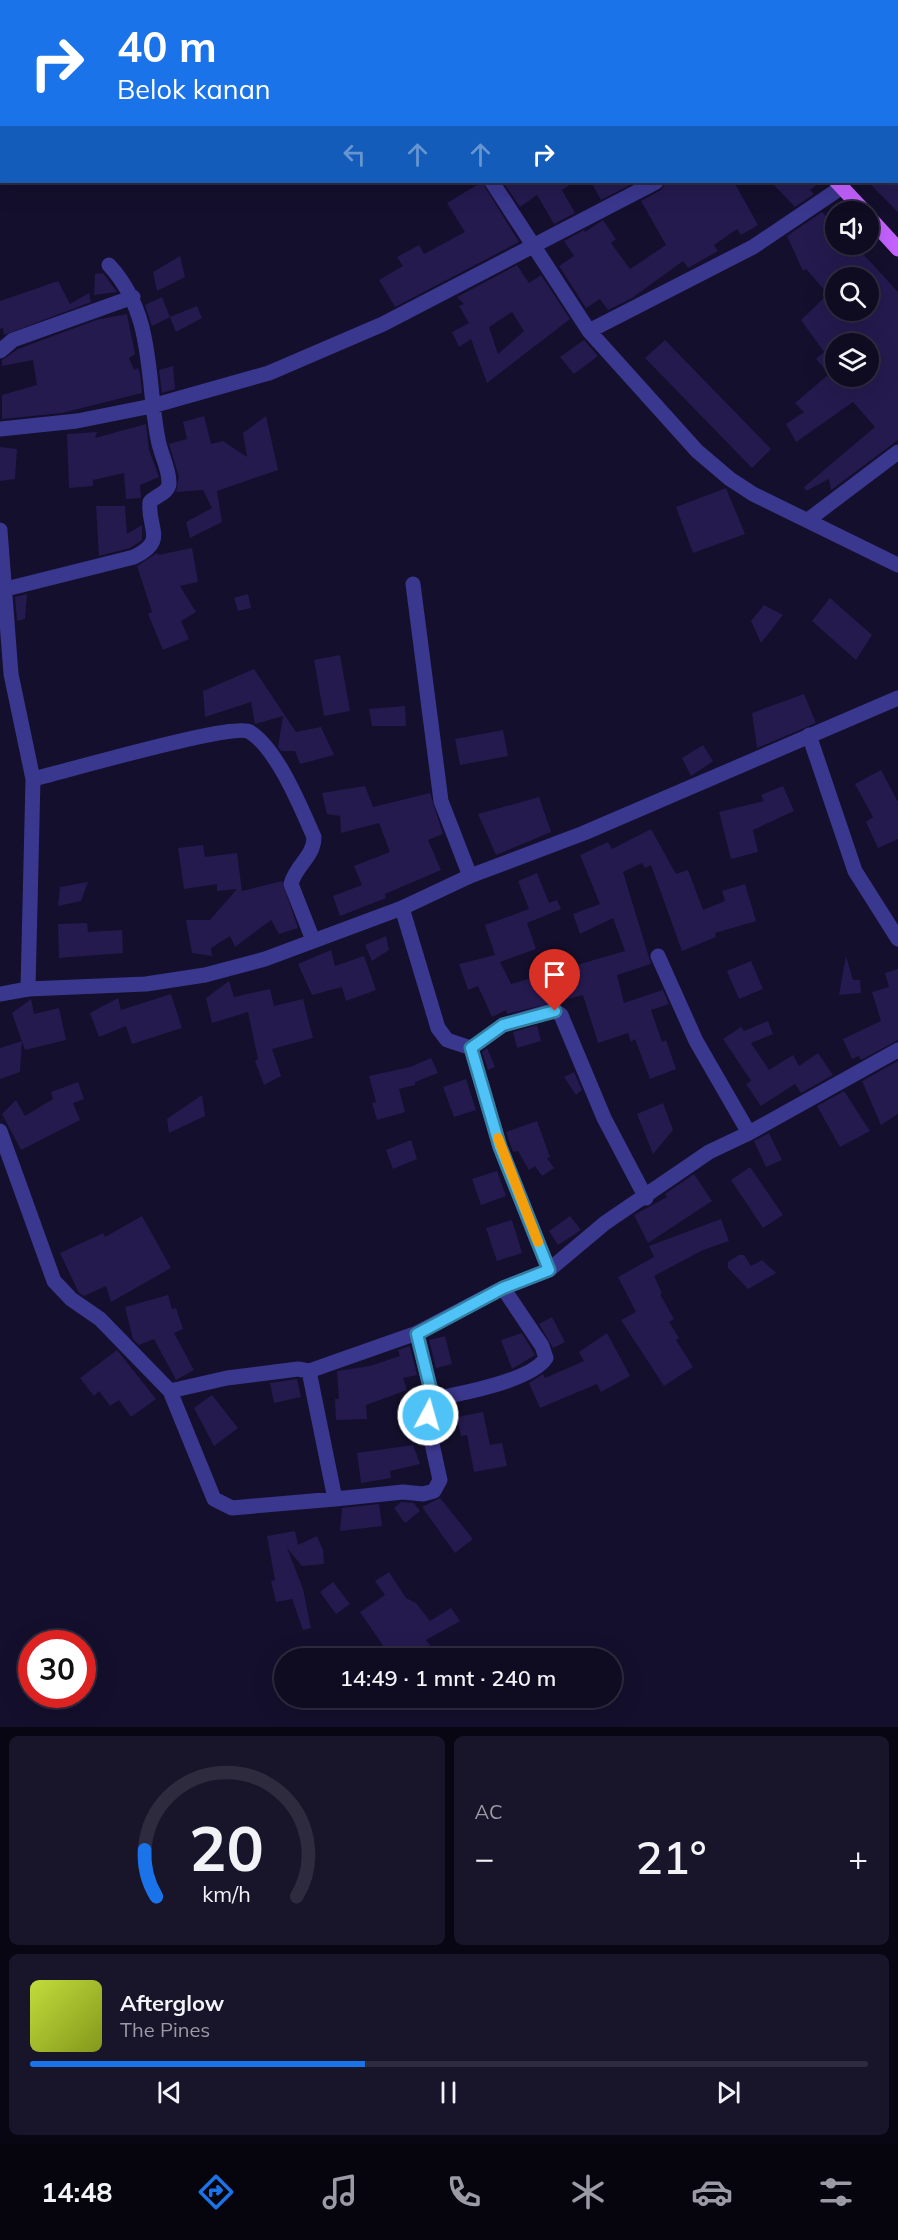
<!DOCTYPE html>
<html lang="id">
<head>
<meta charset="utf-8">
<style>
  :root { --surface:#0f0b21; --page:#18142a; --text:#f1f3f6; --muted:#9b9ba5; --line:#2f2b3f; --accent:#1a73e8 }
  body { margin:0; font-family:Mulish,sans-serif; background:var(--page); color:var(--text); height:100vh; display:flex; flex-direction:column; font-size:22px; white-space:nowrap }
  * { box-sizing:border-box; margin:0 }
  p { font-size:20px; color:var(--muted) }
  .icon { flex:none; width:33px; height:33px; fill:none; stroke:currentColor; stroke-width:2; stroke-linecap:round; stroke-linejoin:round }
  .map { position:relative; height:1727px; overflow:hidden }
  .sheet { display:flex; flex-direction:column; gap:9px; padding:9px; background:#080612; flex:1 }
  .sheet>* { flex:none }
  .hud { position:absolute; left:0px; top:0px; width:898px; height:183px; box-shadow:0 6px 24px #0002,0 0 0 2px var(--line); background:#1a73e8; color:#fff; overflow:hidden }
  .tools { position:absolute; left:825px; top:201px; display:grid; gap:12px }
  .tools a { display:grid; place-items:center; width:54px; height:54px; border-radius:50%; background:var(--surface); box-shadow:0 6px 24px #0002,0 0 0 2px var(--line); font-size:30px }
  .speed { position:absolute; left:18px; top:1630px; display:flex; gap:12px; font-size:30px; font-weight:700; text-align:center }
  .speed>* { display:grid; place-content:center; width:78px; height:78px; border-radius:50%; background:var(--surface); box-shadow:0 6px 24px #0002,0 0 0 2px var(--line); line-height:1 }
  .speed .limit { border:9px solid #d22; background:#fff; color:#111 }
  .pin { position:absolute; display:grid; place-items:center; width:51px; height:51px; color:#fff; margin:-62px -26px; border-radius:50% 50% 50% 0; rotate:-45deg; box-shadow:0 0 6px #0007 }
  .pin .icon { rotate:45deg }
  .me { position:absolute; width:66px; margin:-33px; rotate:6deg; stroke-linejoin:round; filter:drop-shadow(0 0 4px #0008) }
  .turn { display:flex; align-items:center; gap:21px; height:126px; padding:0 18px; font-size:27px }
  .turn .icon { width:78px; height:78px; stroke-width:2.5 }
  .turn b { display:block; font-size:42px; line-height:51px }
  .lanes { display:flex; align-items:center; height:57px; padding:0 18px; background:#0003; justify-content:center; gap:30px; direction:ltr }
  .lanes .off { opacity:.35 }
  .big { font-size:45px; font-weight:600; line-height:1.1 }
  .sheet .card { flex:1; display:flex; flex-direction:column; justify-content:center; gap:9px; min-width:0; padding:0 21px; border-radius:9px; background:var(--page) }
  .sheet .dial { align-items:center; gap:0 }
  .dial svg { height:156px; overflow:visible; fill:none; stroke:var(--line); stroke-width:7; stroke-linecap:round; text-anchor:middle }
  .dial text { fill:var(--text); stroke:none }
  .song { display:flex; align-items:center; gap:18px }
  .cover { width:72px; height:72px; border-radius:9px; background:linear-gradient(135deg,hsl(70 70% 55%),hsl(70 70% 35%)) }
  .played { height:6px; border-radius:3px; background:linear-gradient(90deg,var(--accent) 40%,var(--line) 40%) }
  .keys { display:flex; justify-content:space-around; direction:ltr }
  .heat { display:flex; justify-content:space-between; align-items:center; font-size:33px; direction:ltr }
  .sheet .tiles { flex:1; display:grid; gap:9px; grid-template-columns:1fr 1fr }
  .card:last-child { grid-column:span 2 }
  .trip { position:absolute; left:274px; top:1648px; width:348px; height:60px; border-radius:30px; background:var(--surface); box-shadow:0 6px 24px #0002,0 0 0 2px var(--line); font-weight:600; line-height:60px; text-align:center }
  .menu { display:flex; height:96px; justify-content:space-around; align-items:center; background:#06040d; color:var(--muted) }
  .menu .icon { width:42px; height:42px }
  .menu .on { color:var(--accent) }
  .menu b { font-size:27px; color:var(--text) }
  .map>svg:first-child { display:block }
</style>
</head>
<body>
<div class="map">
<svg width="898" height="1727" viewBox="0 0 898 1727">
  <rect width="100%" height="100%" fill="#140f2c"/>
  <path fill="#241a4e" fill-rule="evenodd" d="M 482,182 L 519,242 L 395,307 L 379,280 L 403,266 L 397,257 L 419,245 L 424,254 L 465,232 L 447,203 Z
    M 503,182 L 574,182 L 562,190 L 575,213 L 554,224 L 537,195 L 520,207 Z
    M 591,182 L 636,182 L 601,200 Z
    M 666,182 L 734,182 L 758,225 L 741,235 L 737,229 L 714,245 L 718,251 L 688,268 L 683,261 L 632,298 L 608,310 L 600,299 L 586,308 L 559,266 L 574,256 L 564,241 L 584,230 L 585,232 L 603,220 L 616,239 L 611,243 L 630,269 L 666,245 L 641,201 L 661,190 Z
    M 771,182 L 820,182 L 810,190 L 814,194 L 795,207 Z
    M 868,182 L 898,182 L 898,212 Z
    M 822,212 L 836,227 L 836,244 L 854,244 L 898,292 L 898,440 L 831,490 L 829,479 L 806,491 L 804,487 L 875,427 L 853,402 L 796,442 L 786,424 L 804,412 L 795,403 L 829,374 L 816,359 L 824,352 L 801,320 L 828,294 L 806,269 L 803,271 L 787,236 ZM 836,278 L 868,278 L 868,310 L 836,310 ZM 836,344 L 868,344 L 868,376 L 836,376 Z
    M 180,256 L 185,277 L 157,291 L 153,272 Z
    M 517,265 L 529,283 L 541,275 L 570,319 L 487,383 L 471,339 L 459,347 L 452,332 L 469,323 L 459,306 L 464,304 L 457,297 ZM 512,312 L 524,331 L 498,354 L 489,327 Z
    M 103,273 L 117,292 L 94,295 L 95,274 Z
    M 58,281 L 70,304 L 89,293 L 91,302 L 4,335 L 3,328 L 0,329 L 0,301 Z
    M 162,297 L 170,317 L 152,326 L 145,305 Z
    M 197,306 L 202,318 L 176,332 L 170,317 Z
    M 127,314 L 135,354 L 129,358 L 134,370 L 138,368 L 140,374 L 142,393 L 62,413 L 2,419 L 2,395 L 37,385 L 33,360 L 2,366 L 2,360 L 18,349 L 96,320 Z
    M 584,340 L 598,356 L 574,374 L 560,357 Z
    M 665,340 L 771,449 L 752,468 L 645,358 Z
    M 173,366 L 175,389 L 162,393 L 159,370 Z
    M 204,416 L 211,444 L 223,441 L 247,457 L 243,433 L 266,416 L 278,470 L 217,491 L 222,522 L 190,538 L 186,522 L 212,508 L 203,490 L 176,492 L 179,477 L 169,444 L 187,439 L 183,422 Z
    M 146,424 L 149,450 L 159,477 L 140,485 L 141,498 L 126,499 L 124,473 L 93,480 L 93,486 L 69,488 L 67,434 L 97,432 L 95,438 Z
    M 0,447 L 17,449 L 15,479 L 0,481 Z
    M 726,488 L 745,534 L 693,553 L 676,507 Z
    M 96,506 L 125,506 L 127,534 L 142,525 L 142,540 L 130,548 L 99,556 Z
    M 192,548 L 198,582 L 180,586 L 196,612 L 181,621 L 189,639 L 163,650 L 148,614 L 152,612 L 137,566 L 157,553 L 158,555 Z
    M 27,594 L 25,619 L 17,621 L 15,597 Z
    M 248,594 L 251,608 L 238,611 L 234,598 Z
    M 830,598 L 872,635 L 856,660 L 812,621 Z
    M 764,605 L 783,615 L 761,643 L 751,621 Z
    M 340,655 L 350,711 L 324,716 L 314,660 Z
    M 254,669 L 296,732 L 321,727 L 334,755 L 300,764 L 295,751 L 281,751 L 278,747 L 283,716 L 255,724 L 251,702 L 205,717 L 203,691 Z
    M 804,694 L 816,723 L 757,748 L 752,713 Z
    M 405,706 L 406,726 L 372,726 L 369,709 Z
    M 503,730 L 508,756 L 460,765 L 455,739 Z
    M 703,745 L 713,761 L 691,776 L 682,758 Z
    M 881,770 L 898,802 L 898,839 L 878,848 L 866,822 L 873,817 L 855,784 Z
    M 365,786 L 373,807 L 430,793 L 443,834 L 428,840 L 441,870 L 385,894 L 386,898 L 340,916 L 333,896 L 362,885 L 354,866 L 390,852 L 379,823 L 341,833 L 340,816 L 327,814 L 322,793 Z
    M 783,786 L 794,811 L 753,830 L 758,852 L 731,859 L 719,812 L 764,801 L 761,795 Z
    M 539,797 L 551,832 L 496,855 L 478,814 Z
    M 651,829 L 676,874 L 688,870 L 703,910 L 725,901 L 722,891 L 745,884 L 756,921 L 715,933 L 716,937 L 682,951 L 651,865 L 645,868 L 642,863 L 623,872 L 651,964 L 617,975 L 624,1003 L 663,990 L 669,1004 L 651,1010 L 662,1042 L 666,1040 L 676,1069 L 650,1079 L 635,1039 L 631,1042 L 628,1033 L 598,1043 L 583,995 L 507,1014 L 506,1010 L 492,1017 L 478,986 L 468,990 L 459,964 L 495,955 L 485,925 L 529,909 L 518,881 L 537,873 L 549,903 L 557,900 L 561,909 L 527,923 L 536,949 L 500,962 L 511,984 L 625,951 L 613,918 L 580,934 L 573,914 L 600,904 L 580,855 L 608,842 L 612,849 Z
    M 203,845 L 205,857 L 237,853 L 242,891 L 282,881 L 298,928 L 279,934 L 271,920 L 235,947 L 230,936 L 211,948 L 212,956 L 192,953 L 186,920 L 210,920 L 237,889 L 217,891 L 217,884 L 184,889 L 178,848 Z
    M 88,882 L 81,901 L 58,906 L 60,887 Z
    M 87,923 L 88,932 L 122,930 L 123,953 L 59,958 L 58,924 Z
    M 386,936 L 389,950 L 372,961 L 365,945 Z
    M 331,950 L 335,966 L 364,956 L 376,990 L 346,1001 L 342,987 L 312,995 L 298,964 Z
    M 846,956 L 853,980 L 860,980 L 861,993 L 839,995 Z
    M 751,961 L 763,989 L 739,999 L 727,971 Z
    M 898,969 L 898,1040 L 861,1060 L 859,1056 L 852,1059 L 843,1039 L 881,1021 L 872,992 L 889,987 L 885,973 Z
    M 229,981 L 234,997 L 270,989 L 274,1006 L 303,999 L 313,1038 L 272,1049 L 281,1076 L 264,1085 L 255,1061 L 258,1059 L 248,1012 L 212,1023 L 206,998 Z
    M 171,994 L 182,1028 L 132,1044 L 126,1026 L 99,1037 L 90,1013 L 118,998 L 121,1010 Z
    M 31,999 L 34,1014 L 59,1008 L 66,1040 L 25,1050 L 12,1013 Z
    M 768,1021 L 773,1034 L 751,1043 L 769,1070 L 793,1055 L 799,1066 L 818,1053 L 833,1075 L 801,1093 L 795,1084 L 761,1106 L 746,1084 L 751,1081 L 723,1039 L 741,1027 L 744,1031 Z
    M 537,1025 L 541,1041 L 517,1048 L 513,1032 Z
    M 22,1041 L 20,1072 L 0,1079 L 0,1048 Z
    M 487,1048 L 495,1067 L 488,1070 L 482,1052 Z
    M 431,1058 L 438,1073 L 415,1082 L 415,1085 L 399,1089 L 405,1112 L 377,1120 L 372,1103 L 376,1102 L 369,1076 L 410,1067 Z
    M 898,1061 L 898,1114 L 881,1125 L 862,1081 Z
    M 574,1072 L 582,1090 L 576,1095 L 564,1077 Z
    M 466,1079 L 476,1110 L 454,1117 L 443,1087 Z
    M 78,1082 L 84,1099 L 73,1103 L 80,1120 L 21,1150 L 2,1114 L 16,1100 L 25,1116 L 53,1099 L 51,1092 Z
    M 844,1091 L 870,1131 L 840,1147 L 817,1106 Z
    M 202,1095 L 205,1116 L 169,1133 L 167,1119 Z
    M 663,1103 L 673,1130 L 653,1154 L 637,1114 Z
    M 537,1121 L 550,1157 L 547,1158 L 554,1168 L 542,1176 L 535,1166 L 529,1170 L 518,1151 L 513,1152 L 506,1132 Z
    M 769,1133 L 782,1160 L 766,1167 L 754,1141 Z
    M 411,1140 L 417,1159 L 393,1169 L 386,1150 Z
    M 750,1167 L 783,1215 L 763,1228 L 731,1180 Z
    M 497,1171 L 506,1196 L 481,1205 L 472,1179 Z
    M 694,1174 L 712,1201 L 648,1243 L 634,1215 L 667,1197 L 665,1194 Z
    M 142,1216 L 171,1268 L 111,1302 L 106,1286 L 84,1296 L 79,1293 L 60,1253 L 103,1233 L 105,1237 Z
    M 570,1216 L 581,1230 L 558,1245 L 549,1231 Z
    M 721,1219 L 729,1241 L 703,1250 L 654,1276 L 662,1293 L 660,1294 L 674,1319 L 669,1322 L 679,1338 L 676,1340 L 693,1367 L 664,1386 L 621,1320 L 636,1312 L 618,1277 L 654,1257 L 649,1246 Z
    M 512,1220 L 522,1253 L 497,1261 L 486,1228 Z
    M 739,1255 L 744,1255 L 751,1266 L 762,1260 L 776,1273 L 748,1289 L 728,1268 L 728,1262 Z
    M 168,1295 L 172,1309 L 176,1308 L 183,1329 L 174,1333 L 194,1370 L 176,1380 L 154,1339 L 139,1345 L 133,1339 L 125,1307 Z
    M 552,1317 L 565,1342 L 553,1348 L 539,1324 Z
    M 522,1333 L 535,1355 L 512,1369 L 501,1340 Z
    M 607,1333 L 630,1376 L 601,1392 L 597,1384 L 540,1408 L 529,1383 L 543,1374 L 545,1378 L 584,1361 L 579,1352 Z
    M 445,1336 L 452,1364 L 436,1368 L 429,1340 Z
    M 410,1346 L 417,1375 L 403,1378 L 407,1390 L 366,1405 L 367,1419 L 336,1420 L 335,1399 L 339,1399 L 337,1371 L 370,1366 L 400,1356 L 398,1350 Z
    M 117,1350 L 156,1399 L 131,1417 L 119,1400 L 110,1406 L 99,1391 L 94,1396 L 80,1378 Z
    M 297,1379 L 301,1397 L 274,1403 L 270,1383 Z
    M 212,1395 L 238,1428 L 214,1446 L 194,1408 Z
    M 483,1412 L 490,1445 L 502,1443 L 507,1466 L 474,1472 L 467,1435 L 461,1436 L 457,1417 Z
    M 413,1445 L 420,1464 L 390,1471 L 391,1478 L 361,1483 L 357,1453 Z
    M 440,1498 L 473,1539 L 455,1553 L 422,1507 Z
    M 401,1502 L 414,1503 L 420,1511 L 405,1523 L 394,1508 Z
    M 379,1504 L 382,1526 L 340,1531 L 342,1508 Z
    M 295,1531 L 298,1545 L 317,1536 L 323,1550 L 324,1564 L 302,1566 L 287,1548 L 303,1589 L 311,1628 L 303,1630 L 292,1599 L 276,1602 L 271,1581 L 275,1580 L 267,1536 Z
    M 389,1572 L 406,1598 L 416,1603 L 430,1621 L 451,1608 L 460,1621 L 426,1640 L 440,1659 L 365,1659 L 384,1647 L 360,1612 L 385,1595 L 375,1581 Z
    M 333,1582 L 350,1604 L 336,1614 L 320,1592 Z"/>
  <g fill="none" stroke-linecap="round" stroke-linejoin="round">
    <path stroke="#3a378e" stroke-width="15" d="M 180,0 L 181,2
      M 402,0 L 402,2
      M 267,2 L 271,0
      M 468,2 L 470,0
      M 492,182 L 589,331 L 697,451 L 730,479 L 753,494 L 898,565
      M 589,331 L 753,247 L 842,187
      M 0,351 L 13,340 L 133,297
      M 0,429 L 77,421 L 152,406 L 269,373 L 383,324 L 656,182
      M 808,520 L 898,452
      M 0,530 L 11,674 L 33,779 L 28,989
      M 413,584 L 441,801 L 470,876
      M 6,589 L 134,557 C 168,541 147,528 150,502 C 155,496 168,493 169,484 C 170,470 160,453 158,439 C 146,377 155,315 109,265
      M 809,735 L 855,871 L 898,939
      M 33,779 C 63,772 233,722 250,732 C 278,750 301,808 314,837 C 314,857 296,865 291,884 L 313,940
      M 402,908 L 438,1028 L 447,1040 L 471,1048 L 503,1025 L 548,1012 L 555,1011 L 561,1015 L 604,1118 L 646,1198
      M 658,956 L 696,1041 L 749,1133
      M 471,1048 L 500,1147 L 549,1270
      M 0,1131 L 54,1281 L 71,1299 L 100,1319 L 170,1391 L 214,1499 L 232,1508 L 335,1499
      M 309,1371 L 335,1499 L 403,1492 L 423,1494 L 434,1491 L 440,1480 L 429,1430 L 428,1415 L 433,1399 L 417,1333
      M 170,1391 L 227,1378 L 298,1369 L 309,1371 L 417,1333 L 503,1288 L 549,1270 L 605,1223 L 709,1152 L 749,1133 L 898,1050
      M 433,1399 C 460,1394 531,1381 546,1358 L 542,1346 L 503,1288"/>
    <path stroke="#3a378e" stroke-width="15" d="M 0,994 L 28,989 L 146,984 L 205,975 L 265,959 L 402,908 L 470,876 L 584,833 L 898,698"/>
    <path stroke="#c461ff" stroke-width="15" d="M 656,0 L 657,2
      M 837,182 L 865,212
      M 868,216 L 898,249"/>
  </g>
  <g fill="none" stroke-linecap="round" stroke-linejoin="round">
    <defs>
      <path id="route" d="M 428,1415 L 433,1399 L 417,1334 L 503,1288 L 549,1270 L 500,1147 L 471,1048 L 503,1025 L 555,1011"/>
    </defs>
    <use href="#route" stroke="#337fa1" stroke-width="15"/>
    <use href="#route" stroke="#4fc3f7" stroke-width="10"/>
    <path stroke="#f59e0b" stroke-width="10" d="M 498,1138 L 538,1242"/>
  </g>
</svg>
<div class="tools">
<a><svg class="icon" aria-label="sound" viewBox="0 0 24 24"><path d="M4 9h4l5-4v14l-5-4H4zM17 9q2 3 0 6"/></svg></a>
<a><svg class="icon" aria-label="search" viewBox="0 0 24 24"><circle cx="10" cy="10" r="6"/><path d="M15 15l6 6"/></svg></a>
<a><svg class="icon" aria-label="layers" viewBox="0 0 24 24"><path d="M12 4l9 5-9 5-9-5zM3 14l9 5 9-5"/></svg></a>
</div>
<div class="speed"><div class="limit">30</div></div>
<div class="pin" style="left:555px;top:1011px;background:#d93025"><svg class="icon" aria-label="arrive" viewBox="0 0 24 24"><path d="M6 21V4h12l-3 4 3 4H6"/></svg></div>
<svg class="me" style="left:428px;top:1415px" viewBox="-20 -20 40 40"><circle r="17" fill="#4fc3f7" stroke="#fff" stroke-width="3"/><path d="M0-11L8 9 0 5-8 9z" fill="#fff"/></svg>
<div class="trip">14:49 · 1 mnt · 240 m</div>
<div class="hud">
<div class="turn"><svg class="icon" aria-label="right" viewBox="0 0 24 24"><path d="M7 20v-9h11M14 6l5 5-5 5"/></svg><div><b>40 m</b>Belok kanan</div></div>
<div class="lanes"><svg class="icon off" aria-label="left" viewBox="0 0 24 24"><path d="M17 20v-9H6M10 6l-5 5 5 5"/></svg><svg class="icon off" aria-label="ahead" viewBox="0 0 24 24"><path d="M12 20V5M6 11l6-6 6 6"/></svg><svg class="icon off" aria-label="ahead" viewBox="0 0 24 24"><path d="M12 20V5M6 11l6-6 6 6"/></svg><svg class="icon" aria-label="right" viewBox="0 0 24 24"><path d="M7 20v-9h11M14 6l5 5-5 5"/></svg></div>
</div>
</div>
<section class="sheet">
<div class="tiles">
<div class="card dial"><svg viewBox="0 0 100 80">
<path d="M14 69A42 42 0 1 1 86 69"/>
<path d="M14 69A42 42 0 0 1 8 45" stroke="#1a73e8"/>
<text x="50" y="56" font-size="32" font-weight="700">20</text>
<text x="50" y="72" font-size="11">km/h</text>
</svg></div>
<div class="card"><p>AC</p>
<div class="heat"><a>−</a><b class="big">21°</b><a>+</a></div>
</div>
<div class="card">
<div class="song"><i class="cover"></i><div><b>Afterglow</b><p>The Pines</p></div></div>
<div class="played"></div>
<div class="keys"><svg class="icon" aria-label="previous" viewBox="0 0 24 24"><path d="M18 5L8 12l10 7zM5 5v14"/></svg><svg class="icon" aria-label="pause" viewBox="0 0 24 24"><path d="M8 5v14M16 5v14"/></svg><svg class="icon" aria-label="next" viewBox="0 0 24 24"><path d="M6 5l10 7-10 7zM19 5v14"/></svg></div>
</div>
</div>
</section>
<nav class="menu">
<b>14:48</b>
<svg class="icon on" aria-label="directions" viewBox="0 0 24 24"><path d="M12 3l9 9-9 9-9-9zM9 14v-3h6M13 9l2 2-2 2"/></svg>
<svg class="icon" aria-label="music" viewBox="0 0 24 24"><path d="M9 18V5l10-2v13"/><circle cx="6" cy="18" r="3"/><circle cx="16" cy="16" r="3"/></svg>
<svg class="icon" aria-label="phone" viewBox="0 0 24 24"><path d="M5 4h4l2 5-3 2q2 4 5 5l2-3 5 2v4C11 20 4 13 5 4z"/></svg>
<svg class="icon" aria-label="climate" viewBox="0 0 24 24"><path d="M12 3v18M4 7l16 10M4 17L20 7"/></svg>
<svg class="icon" aria-label="car" viewBox="0 0 24 24"><path d="M5 17H2v-5l4-1 3-4h7l3 4 3 1v5h-3M9 17h6M6 11h13"/><circle cx="7" cy="17" r="2"/><circle cx="17" cy="17" r="2"/></svg>
<svg class="icon" aria-label="filters" viewBox="0 0 24 24"><path d="M4 7h16M4 17h16"/><circle cx="9" cy="7" r="2"/><circle cx="15" cy="17" r="2"/></svg>
</nav>
</body>
</html>
